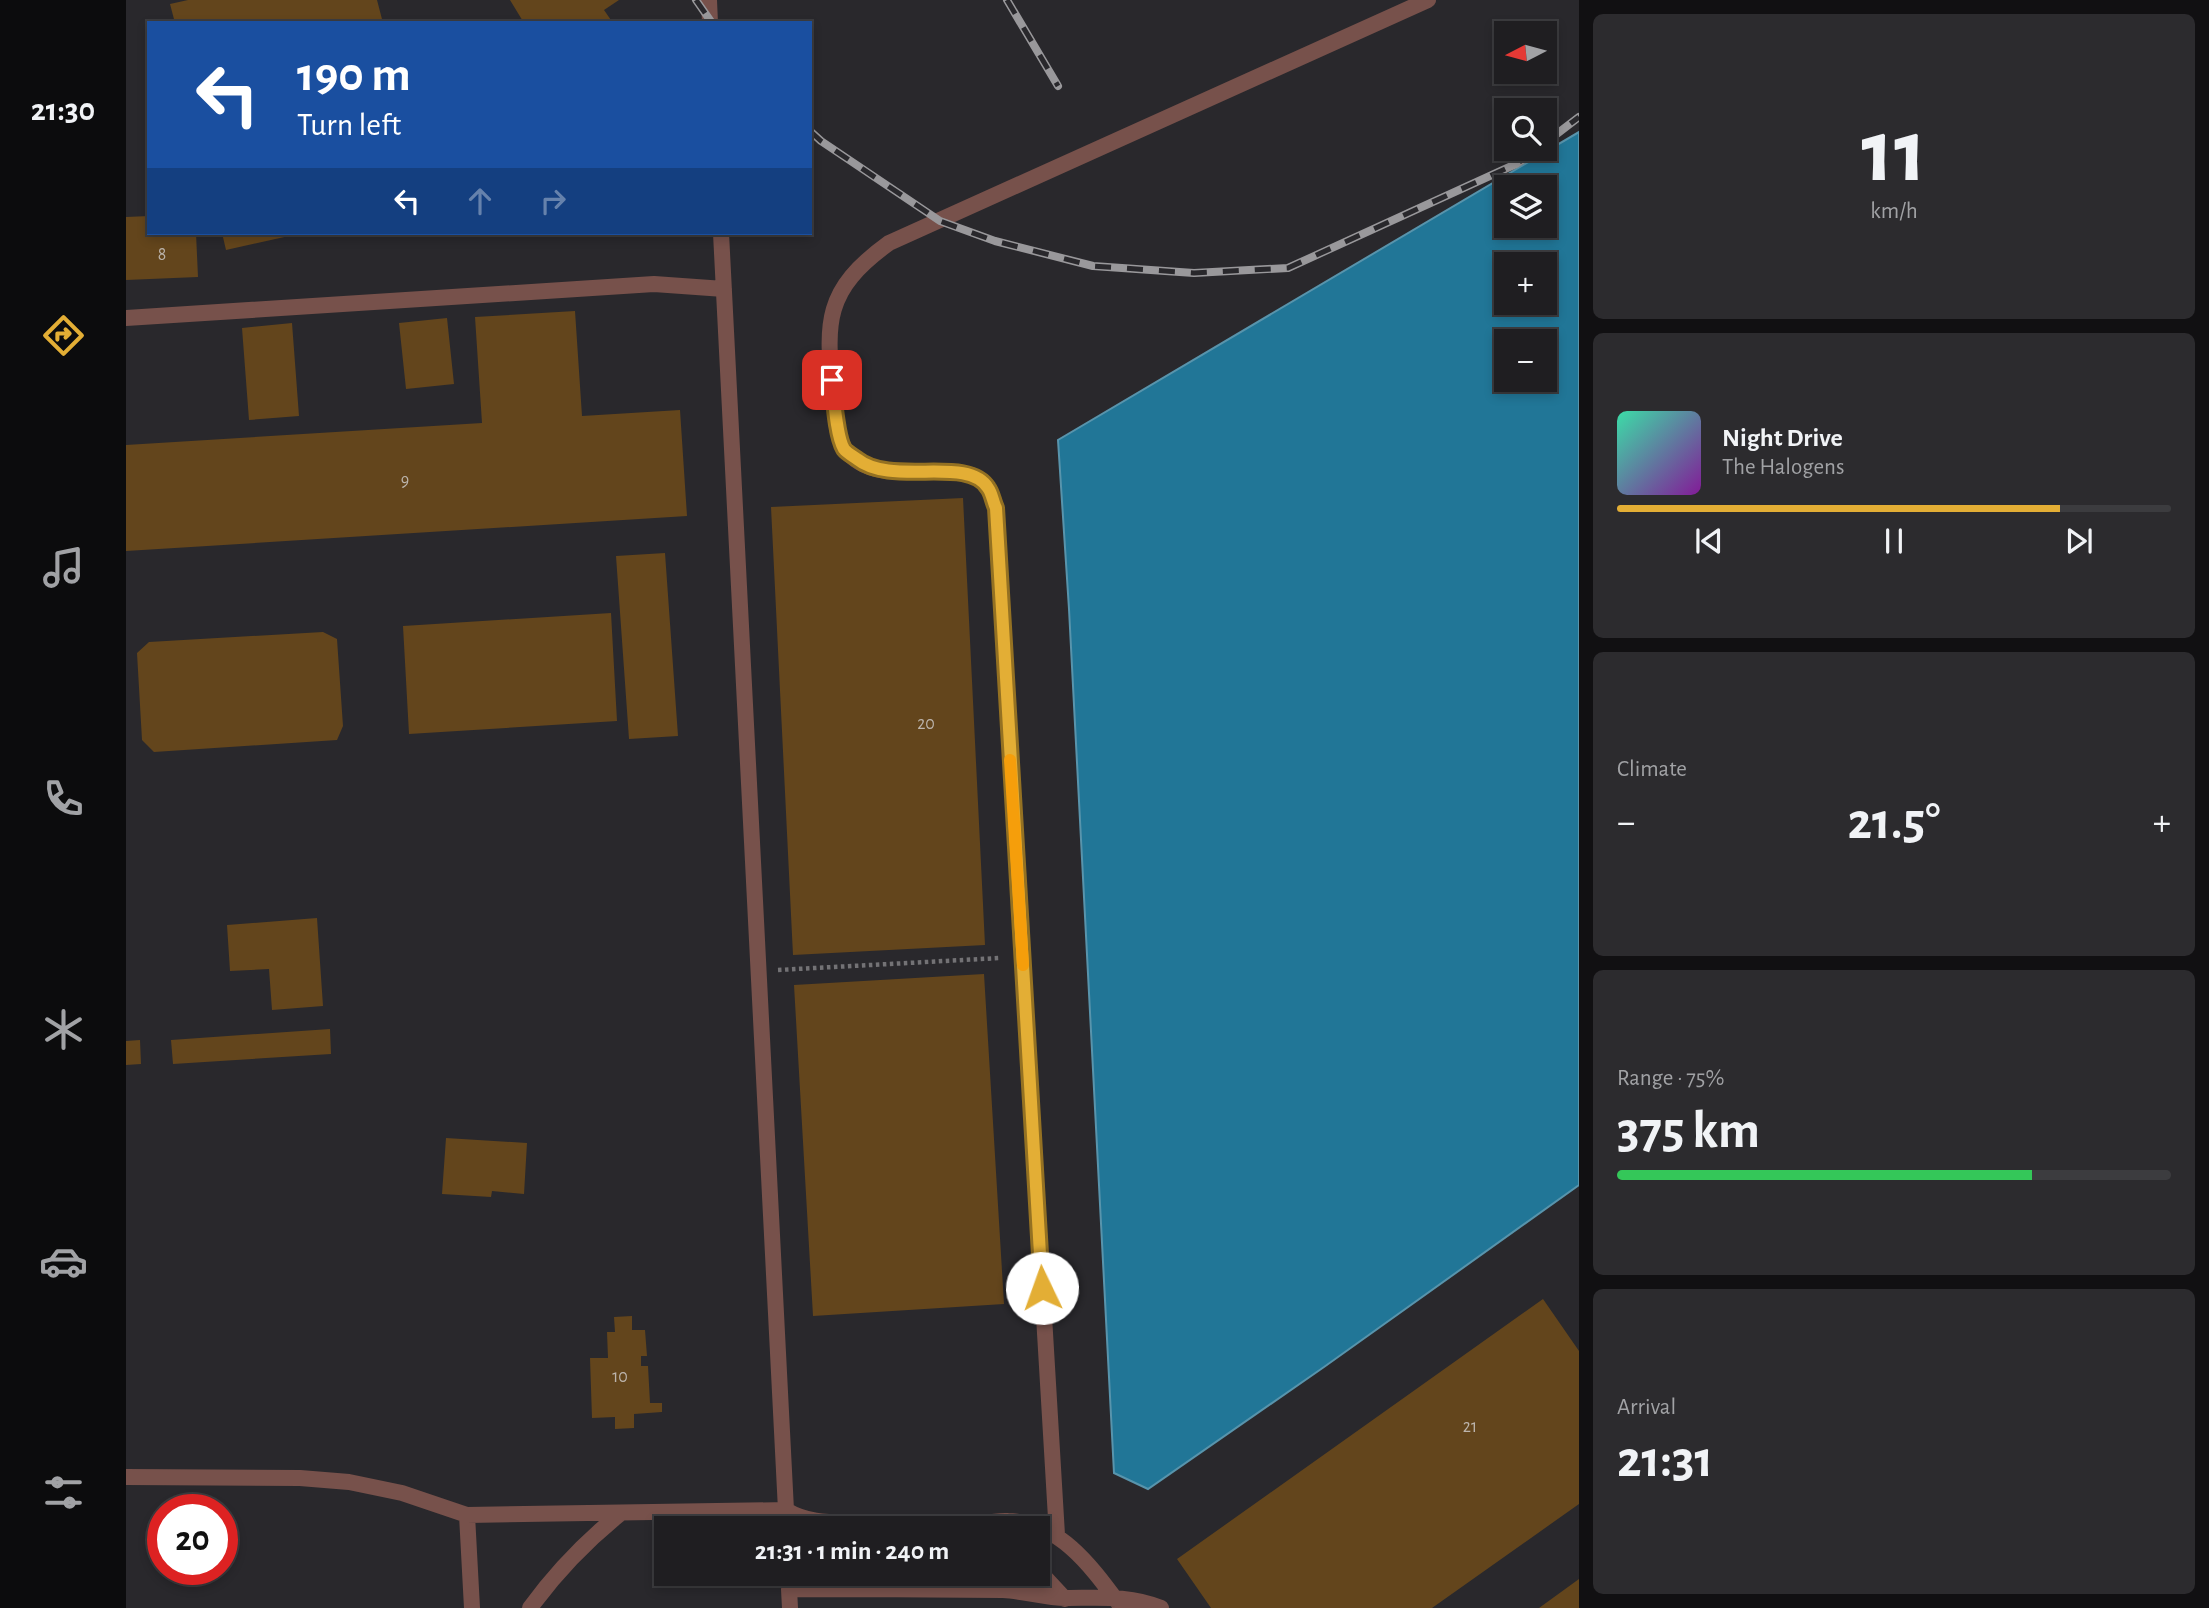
<!DOCTYPE html>
<html lang="en">
<head>
<meta charset="utf-8">
<style>
  :root { --surface:#1f1e21; --page:#2c2b2e; --text:#f1f3f6; --muted:#a1a2a5; --line:#3c3c3f; --accent:#e3ae35 }
  body { margin:0; font-family:"Alegreya Sans",sans-serif; background:var(--page); color:var(--text); height:100vh; display:flex; flex-direction:column; font-size:26px; white-space:nowrap }
  * { box-sizing:border-box; margin:0 }
  p { font-size:23px; color:var(--muted) }
  .icon { flex:none; width:38px; height:38px; fill:none; stroke:currentColor; stroke-width:2; stroke-linecap:round; stroke-linejoin:round }
  .map { position:relative; flex:1; overflow:hidden }
  .details { display:flex; flex-direction:column; gap:14px; padding:14px; background:#111012; width:630px }
  .details>* { flex:none }
  .banner { position:absolute; left:21px; top:21px; width:665px; height:214px; border-radius:0px; box-shadow:0 4px 10px #0003,0 0 0 2px var(--line); background:#1a4fa0; color:#fff; overflow:hidden }
  .needle { width:46px; rotate:264deg }
  .buttons { position:absolute; left:1368px; top:21px; display:grid; gap:14px }
  .buttons a { display:grid; place-items:center; width:63px; height:63px; border-radius:0px; background:var(--surface); box-shadow:0 4px 10px #0003,0 0 0 2px var(--line); font-size:35px }
  .speed { position:absolute; left:21px; top:1494px; display:flex; gap:14px; font-size:35px; font-weight:700; text-align:center }
  .speed>* { display:grid; place-content:center; width:91px; height:91px; border-radius:50%; background:var(--surface); box-shadow:0 4px 10px #0003,0 0 0 2px var(--line); line-height:1 }
  .speed .limit { border:10px solid #d22; background:#fff; color:#111 }
  .pin { position:absolute; display:grid; place-items:center; width:60px; height:60px; color:#fff; margin:-30px; border-radius:14px; box-shadow:0 4px 10px #0006 }
  .me { position:absolute; width:77px; margin:-38px; rotate:357deg; stroke-linejoin:round; filter:drop-shadow(0 0 5px #0008) }
  .turn { display:flex; align-items:center; gap:24px; height:147px; padding:0 35px; font-size:32px }
  .turn .icon { width:91px; height:91px; stroke-width:2.5 }
  .turn b { display:block; font-size:49px; line-height:60px }
  .lanes { display:flex; align-items:center; height:66px; padding:0 35px; background:#0003; justify-content:center; gap:35px; direction:ltr }
  .lanes .off { opacity:.35 }
  .big { font-size:52px; font-weight:600; line-height:1.1 }
  .details .tile { flex:1; display:flex; flex-direction:column; justify-content:center; gap:10px; min-width:0; padding:0 24px; border-radius:10px; background:var(--page) }
  .details .dial { align-items:center; gap:0 }
  .dial b { font-size:91px; line-height:1 }
  .song { display:flex; align-items:center; gap:21px }
  .cover { width:84px; height:84px; border-radius:10px; background:linear-gradient(135deg,hsl(160 70% 55%),hsl(290 70% 35%)) }
  .played { height:7px; border-radius:4px; background:linear-gradient(90deg,var(--accent) 80%,var(--line) 80%) }
  .keys { display:flex; justify-content:space-around; direction:ltr }
  .heat { display:flex; justify-content:space-between; align-items:center; font-size:38px; direction:ltr }
  .charge { height:10px; border-radius:5px; background:linear-gradient(90deg,#34c759 75%,var(--line) 0) }
  .trip { position:absolute; left:528px; top:1516px; width:396px; height:70px; border-radius:0px; background:var(--surface); box-shadow:0 4px 10px #0003,0 0 0 2px var(--line); font-weight:600; line-height:70px; text-align:center }
  main { display:flex; flex:1; min-height:0 }
  .dock { display:flex; flex-direction:column; width:126px; justify-content:space-around; align-items:center; background:#0c0c0d; color:var(--muted) }
  .dock .icon { width:49px; height:49px }
  .dock .active { color:var(--accent) }
  .dock b { font-size:32px; color:var(--text) }
  .map>svg:first-child { display:block }
</style>
</head>
<body>
<main>
<nav class="dock">
<b>21:30</b>
<svg class="icon active" aria-label="directions" viewBox="0 0 24 24"><path d="M12 3l9 9-9 9-9-9zM9 14v-3h6M13 9l2 2-2 2"/></svg>
<svg class="icon" aria-label="music" viewBox="0 0 24 24"><path d="M9 18V5l10-2v13"/><circle cx="6" cy="18" r="3"/><circle cx="16" cy="16" r="3"/></svg>
<svg class="icon" aria-label="phone" viewBox="0 0 24 24"><path d="M5 4h4l2 5-3 2q2 4 5 5l2-3 5 2v4C11 20 4 13 5 4z"/></svg>
<svg class="icon" aria-label="climate" viewBox="0 0 24 24"><path d="M12 3v18M4 7l16 10M4 17L20 7"/></svg>
<svg class="icon" aria-label="car" viewBox="0 0 24 24"><path d="M5 17H2v-5l4-1 3-4h7l3 4 3 1v5h-3M9 17h6M6 11h13"/><circle cx="7" cy="17" r="2"/><circle cx="17" cy="17" r="2"/></svg>
<svg class="icon" aria-label="filters" viewBox="0 0 24 24"><path d="M4 7h16M4 17h16"/><circle cx="9" cy="7" r="2"/><circle cx="15" cy="17" r="2"/></svg>
</nav>
<div class="map">
<svg width="1453" height="1608" viewBox="0 0 1453 1608">
  <rect width="100%" height="100%" fill="#29282c"/>
  <path fill="#217697" stroke="#5894ac" stroke-width="2" fill-rule="evenodd" d="M 1453,132 L 1453,1185 L 1198,1367 L 1022,1489 L 988,1473 L 943,609 L 932,440 ZM 1381,187 L 1419,187 L 1419,226 L 1381,226 ZM 1381,264 L 1419,264 L 1419,303 L 1381,303 ZM 1381,341 L 1419,341 L 1419,380 L 1381,380 Z"/>
  <path fill="#63451c" d="M 62,0 L 251,0 L 257,23 L 49,23 L 44,4 Z
    M 384,0 L 493,0 L 478,10 L 487,23 L 398,23 Z
    M 23,216 L 23,233 L 70,233 L 72,277 L 0,280 L 0,217 Z
    M 96,233 L 172,233 L 172,234 L 100,250 Z
    M 435,233 L 471,233 L 471,235 L 436,237 Z
    M 449,311 L 456,416 L 554,410 L 561,516 L 0,551 L 0,445 L 356,423 L 349,317 Z
    M 321,318 L 328,384 L 280,389 L 273,323 Z
    M 166,323 L 173,416 L 123,420 L 116,328 Z
    M 837,498 L 859,945 L 667,955 L 645,507 Z
    M 539,553 L 552,736 L 503,739 L 490,556 Z
    M 485,613 L 491,721 L 283,734 L 277,626 Z
    M 197,632 L 211,639 L 217,726 L 211,740 L 28,752 L 16,740 L 11,653 L 23,642 Z
    M 191,918 L 197,1006 L 146,1010 L 143,969 L 104,971 L 101,925 Z
    M 858,974 L 878,1304 L 687,1316 L 668,985 Z
    M 204,1029 L 205,1054 L 47,1064 L 45,1040 Z
    M 14,1040 L 15,1064 L 0,1065 L 0,1041 Z
    M 320,1138 L 401,1143 L 398,1194 L 366,1191 L 365,1197 L 316,1194 Z
    M 1417,1299 L 1453,1351 L 1453,1504 L 1306,1608 L 1085,1608 L 1051,1559 Z
    M 506,1316 L 506,1330 L 519,1330 L 521,1356 L 515,1356 L 515,1366 L 522,1366 L 524,1403 L 536,1403 L 536,1412 L 508,1414 L 508,1428 L 489,1429 L 489,1417 L 466,1418 L 464,1358 L 482,1358 L 481,1332 L 489,1332 L 488,1317 Z
    M 1453,1579 L 1453,1608 L 1413,1608 Z"/>
  <g fill="none" stroke-linecap="round" stroke-linejoin="round">
    <path stroke="#737275" stroke-width="4.5" stroke-dasharray="3.5 3.5" stroke-linecap="butt" d="M 652,970 L 874,958"/>
    <path stroke="#77514b" stroke-width="16" d="M 583,0 L 584,23
      M 595,233 L 660,1510
      M 0,318 L 528,284 L 598,289
      M 0,1477 L 174,1478 L 223,1482 L 276,1493 L 341,1515 L 660,1510 C 683,1524 707,1522 733,1523 C 766,1524 800,1527 834,1526 C 850,1526 865,1520 882,1521 C 935,1522 967,1569 996,1608
      M 341,1515 L 346,1608
      M 931,1535 L 870,508 C 867,502 866,493 862,488 C 839,450 752,496 719,449 C 709,437 710,412 708,397 C 699,322 698,290 763,243 L 1302,0
      M 912,1570 L 939,1599
      M 404,1608 C 431,1571 460,1541 495,1513
      M 664,1608 L 663,1589 C 734,1589 806,1589 877,1590 C 898,1591 919,1598 940,1598 C 973,1598 1004,1595 1035,1608"/>
    <defs>
      <path id="rail" d="M 570,0 L 586,23
        M 881,0 L 932,86
        M 684,131 L 695,141 L 814,221 L 869,241 L 967,266 L 1068,273 L 1162,268 L 1390,164 L 1414,149
        M 1419,143 L 1453,117"/>
    </defs>
    <use href="#rail" stroke="#99989b" stroke-width="8"/>
    <use href="#rail" stroke="#29282c" stroke-width="5" stroke-dasharray="16" stroke-linecap="butt"/>
  </g>
  <g fill="none" stroke-linecap="round" stroke-linejoin="round">
    <defs>
      <path id="route" d="M 706,380 C 708,397 710,436 718,449 C 721,453 727,456 731,459 C 766,487 842,455 862,488 C 866,493 867,502 870,508 L 916,1288"/>
    </defs>
    <use href="#route" stroke="#947122" stroke-width="18"/>
    <use href="#route" stroke="#e3ae35" stroke-width="12"/>
    <path stroke="#f59e0b" stroke-width="12" d="M 884,760 L 897,965"/>
  </g>
  <g text-anchor="middle" dominant-baseline="central" stroke-width="6" stroke-linejoin="round" paint-order="stroke">
    <g font-size="18" fill="#bcb4ac">
      <text x="36" y="255">8</text>
      <text x="279" y="481">9</text>
      <text x="800" y="724">20</text>
      <text x="494" y="1377">10</text>
      <text x="1344" y="1427">21</text>
    </g>
  </g>
</svg>
<div class="buttons">
<a><svg class="needle" viewBox="-14 -14 28 28"><path d="M0-13l5 13h-10z" fill="#e53935"/><path d="M0 13l5-13h-10z" fill="#a1a2a5"/></svg></a>
<a><svg class="icon" aria-label="search" viewBox="0 0 24 24"><circle cx="10" cy="10" r="6"/><path d="M15 15l6 6"/></svg></a>
<a><svg class="icon" aria-label="layers" viewBox="0 0 24 24"><path d="M12 4l9 5-9 5-9-5zM3 14l9 5 9-5"/></svg></a>
<a>+</a>
<a>−</a>
</div>
<div class="speed"><div class="limit">20</div></div>
<div class="pin" style="left:706px;top:380px;background:#d93025"><svg class="icon" aria-label="arrive" viewBox="0 0 24 24"><path d="M6 21V4h12l-3 4 3 4H6"/></svg></div>
<svg class="me" style="left:916px;top:1288px" viewBox="-20 -20 40 40"><circle r="19" fill="#fff"/><path d="M0-13L10 11 0 6-10 11z" fill="#e3ae35"/></svg>
<div class="trip">21:31 · 1 min · 240 m</div>
<div class="banner">
<div class="turn"><svg class="icon" aria-label="left" viewBox="0 0 24 24"><path d="M17 20v-9H6M10 6l-5 5 5 5"/></svg><div><b>190 m</b>Turn left</div></div>
<div class="lanes"><svg class="icon" aria-label="left" viewBox="0 0 24 24"><path d="M17 20v-9H6M10 6l-5 5 5 5"/></svg><svg class="icon off" aria-label="ahead" viewBox="0 0 24 24"><path d="M12 20V5M6 11l6-6 6 6"/></svg><svg class="icon off" aria-label="right" viewBox="0 0 24 24"><path d="M7 20v-9h11M14 6l5 5-5 5"/></svg></div>
</div>
</div>
<section class="details">
<div class="tile dial"><b>11</b><p>km/h</p></div>
<div class="tile">
<div class="song"><i class="cover"></i><div><b>Night Drive</b><p>The Halogens</p></div></div>
<div class="played"></div>
<div class="keys"><svg class="icon" aria-label="previous" viewBox="0 0 24 24"><path d="M18 5L8 12l10 7zM5 5v14"/></svg><svg class="icon" aria-label="pause" viewBox="0 0 24 24"><path d="M8 5v14M16 5v14"/></svg><svg class="icon" aria-label="next" viewBox="0 0 24 24"><path d="M6 5l10 7-10 7zM19 5v14"/></svg></div>
</div>
<div class="tile"><p>Climate</p>
<div class="heat"><a>−</a><b class="big">21.5°</b><a>+</a></div>
</div>
<div class="tile"><p>Range · 75%</p><b class="big">375 km</b><div class="charge"></div></div>
<div class="tile"><p>Arrival</p><b class="big">21:31</b></div>
</section>
</main>
</body>
</html>
